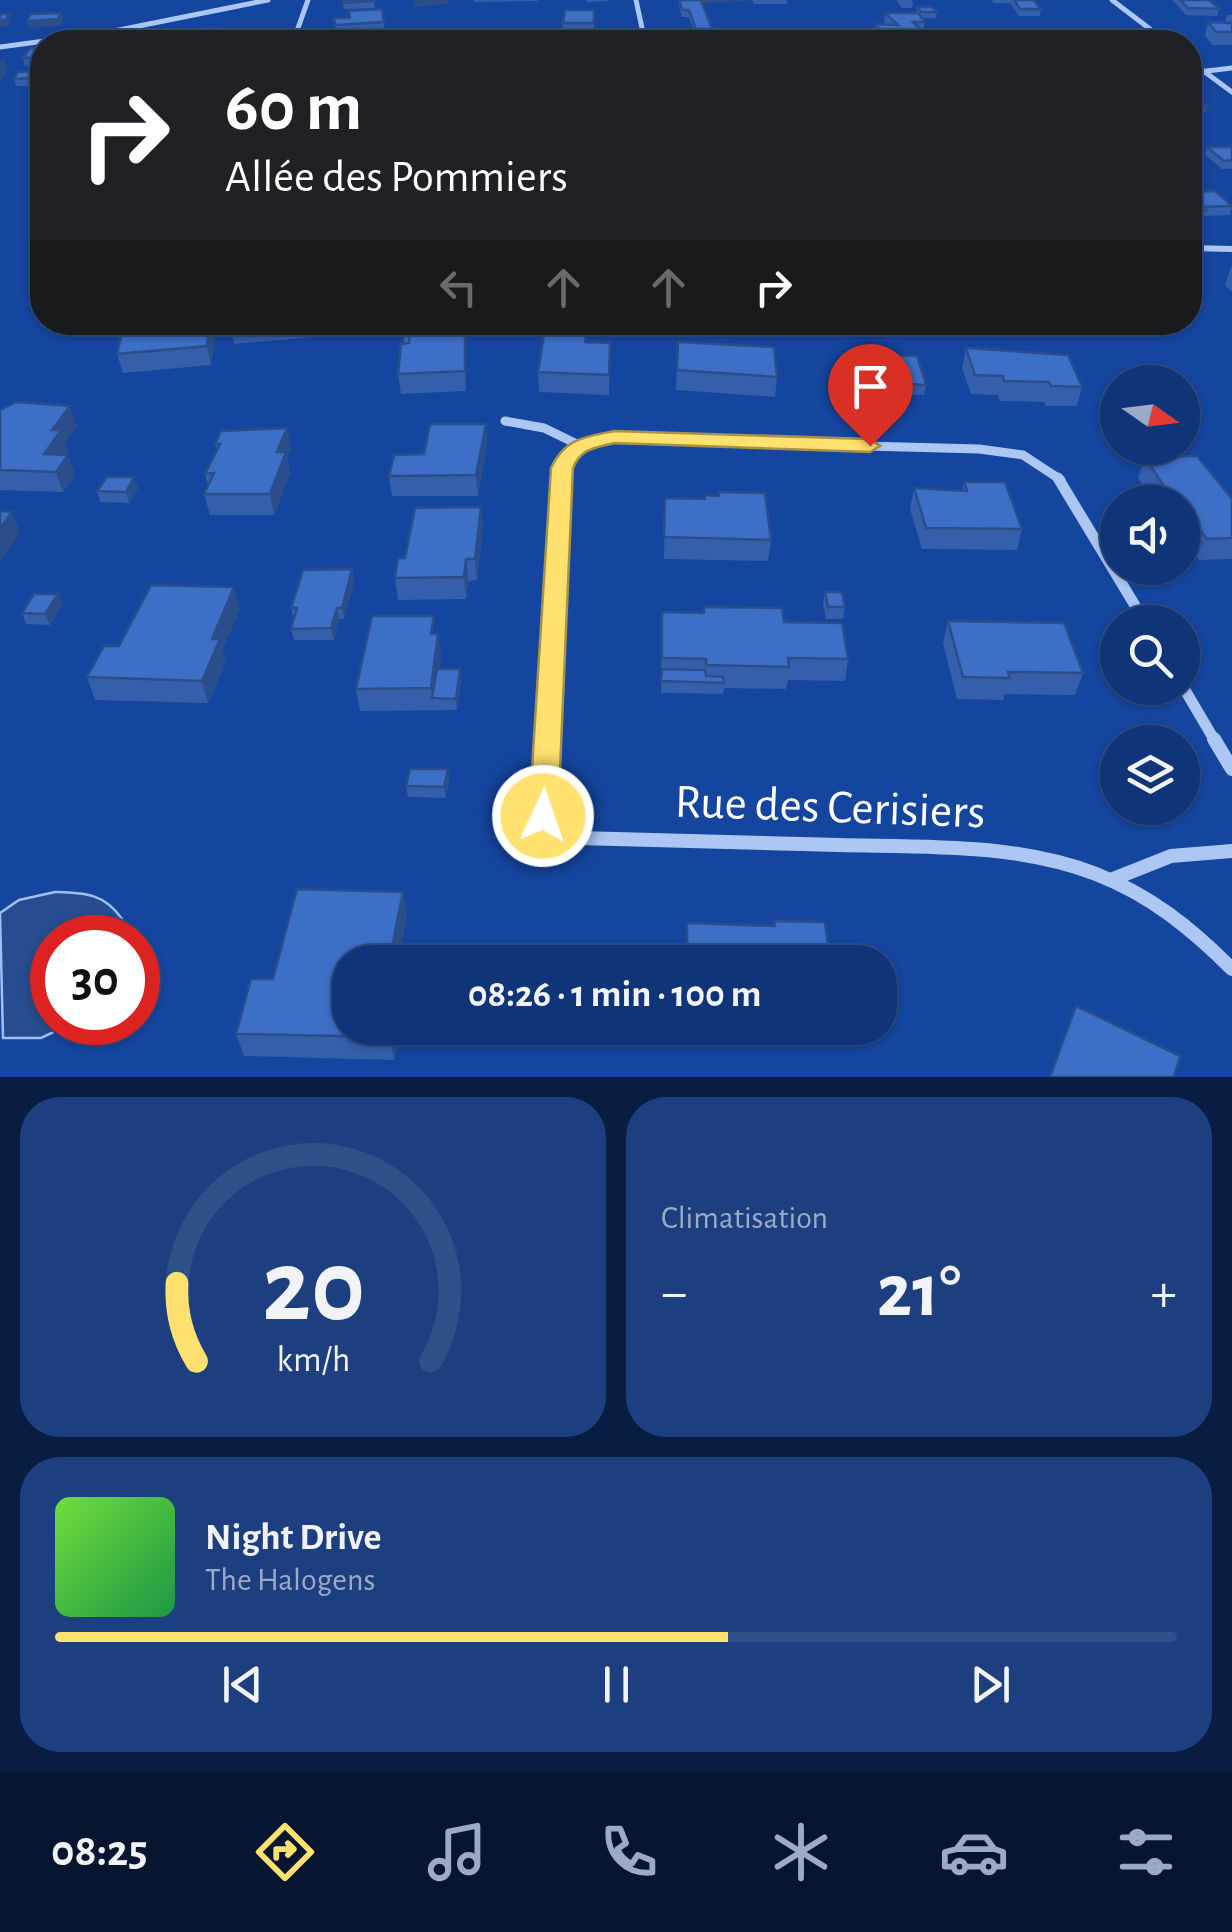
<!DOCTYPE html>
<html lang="fr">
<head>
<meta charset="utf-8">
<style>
  :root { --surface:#0f3477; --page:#1d3f7f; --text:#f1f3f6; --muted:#9baac6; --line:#2f4f89; --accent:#ffe16f }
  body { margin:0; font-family:"Alegreya Sans",sans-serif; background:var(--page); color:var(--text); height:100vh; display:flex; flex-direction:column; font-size:38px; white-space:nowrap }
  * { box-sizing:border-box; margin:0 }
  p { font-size:32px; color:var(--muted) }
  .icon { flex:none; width:55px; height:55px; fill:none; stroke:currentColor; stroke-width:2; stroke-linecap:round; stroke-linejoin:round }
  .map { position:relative; height:1077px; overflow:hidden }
  .panel { display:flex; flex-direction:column; gap:20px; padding:20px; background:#081d41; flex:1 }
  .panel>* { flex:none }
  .guide { position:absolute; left:30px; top:30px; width:1172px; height:305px; border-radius:40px; box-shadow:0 2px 8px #0004,0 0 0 2px var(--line); background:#202124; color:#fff; overflow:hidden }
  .needle { width:65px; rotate:104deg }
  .fabs { position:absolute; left:1100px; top:365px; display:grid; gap:20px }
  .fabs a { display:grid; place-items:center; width:100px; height:100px; border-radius:50%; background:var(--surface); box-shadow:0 2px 8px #0004,0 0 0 2px var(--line); font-size:50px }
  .speed { position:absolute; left:30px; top:915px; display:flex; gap:20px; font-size:50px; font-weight:700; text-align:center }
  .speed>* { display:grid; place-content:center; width:130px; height:130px; border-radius:50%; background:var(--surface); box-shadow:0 2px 8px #0004,0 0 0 2px var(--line); line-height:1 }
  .speed .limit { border:15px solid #d22; background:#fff; color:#111 }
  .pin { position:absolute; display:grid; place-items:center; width:85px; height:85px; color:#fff; margin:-102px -42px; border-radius:50% 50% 50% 0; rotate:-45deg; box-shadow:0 0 10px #0007 }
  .pin .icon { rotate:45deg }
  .me { position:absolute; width:110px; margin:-55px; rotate:3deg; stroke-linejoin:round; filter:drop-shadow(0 0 8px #0008) }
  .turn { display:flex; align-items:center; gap:35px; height:210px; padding:0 30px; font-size:45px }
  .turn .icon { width:130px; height:130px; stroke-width:2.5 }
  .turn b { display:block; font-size:70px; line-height:85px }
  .lanes { display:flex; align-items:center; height:95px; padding:0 30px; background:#0003; justify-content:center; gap:50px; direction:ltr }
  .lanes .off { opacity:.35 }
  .big { font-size:75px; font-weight:600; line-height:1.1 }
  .panel .tile { flex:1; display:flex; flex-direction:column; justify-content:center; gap:15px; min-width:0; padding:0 35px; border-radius:40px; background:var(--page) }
  .panel .dial { align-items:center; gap:0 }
  .dial svg { height:260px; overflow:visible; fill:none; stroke:var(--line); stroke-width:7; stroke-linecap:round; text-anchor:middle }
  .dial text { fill:var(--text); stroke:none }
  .song { display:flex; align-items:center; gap:30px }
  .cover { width:120px; height:120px; border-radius:15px; background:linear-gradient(135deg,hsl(100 70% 55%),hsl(140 70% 35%)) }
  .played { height:10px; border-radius:5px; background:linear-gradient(90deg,var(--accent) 60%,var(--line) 60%) }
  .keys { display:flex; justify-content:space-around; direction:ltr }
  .heat { display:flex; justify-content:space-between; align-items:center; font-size:55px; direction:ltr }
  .panel .tiles { flex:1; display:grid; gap:20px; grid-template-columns:1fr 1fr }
  .tile:last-child { grid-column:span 2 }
  .trip { position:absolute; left:332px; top:945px; width:565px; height:100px; border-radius:40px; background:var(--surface); box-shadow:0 2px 8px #0004,0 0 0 2px var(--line); font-weight:600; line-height:100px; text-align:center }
  .dock { display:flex; height:160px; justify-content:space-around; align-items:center; background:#061530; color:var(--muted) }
  .dock .icon { width:70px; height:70px }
  .dock .selected { color:var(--accent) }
  .dock b { font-size:45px; color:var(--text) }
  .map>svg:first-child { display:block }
</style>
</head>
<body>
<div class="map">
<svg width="1232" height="1077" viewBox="0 0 1232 1077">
  <rect width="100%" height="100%" fill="#14459f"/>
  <path fill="#284c90" stroke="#9ec0f7" stroke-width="2.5" d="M 55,892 C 85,893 104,893 122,919 L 119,937 L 52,938 L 52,1022 L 73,1023 L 41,1038 L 3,1038 L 0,913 L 19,900 Z"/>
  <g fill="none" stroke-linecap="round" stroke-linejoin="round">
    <path stroke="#acc7f4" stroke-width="5" d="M 636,0 L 645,42
      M 1112,0 L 1167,42
      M 293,42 L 308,0
      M 0,47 L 104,33 L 268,0
      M 1190,61 L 1232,92
      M 1190,73 L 1232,68"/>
    <path stroke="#acc7f4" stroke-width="6" d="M 1190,248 L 1232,249"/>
    <path stroke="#acc7f4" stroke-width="9" d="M 505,421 L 544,428 L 579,445
      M 561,480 L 568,454 L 596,439 L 979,449 L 1023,455 L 1061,480"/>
    <path stroke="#acc7f4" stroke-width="11" d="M 1058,478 L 1145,622
      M 1182,685 L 1215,741
      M 546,741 L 561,478"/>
    <path stroke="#acc7f4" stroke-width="14" d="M 547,739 L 541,837 C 640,840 740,842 839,845 C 923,847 1016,843 1096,874 C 1150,895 1191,928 1232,969
      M 1214,739 L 1232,769
      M 1113,879 L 1171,856 L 1232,851"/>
  </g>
  <path fill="#345faa" d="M 342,0 L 374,0 L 375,8 L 344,9 Z
    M 474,0 L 538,0 L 538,1 L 474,2 Z
    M 587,0 L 608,0 L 608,1 L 587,2 Z
    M 679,0 L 787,0 L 787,4 L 754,4 L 752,0 L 702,3 L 712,29 L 712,36 L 696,36 L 689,17 L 682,17 L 679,7 Z
    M 896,0 L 911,0 L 913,2 L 912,8 L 902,8 Z
    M 991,0 L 1033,0 L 1041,9 L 1040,16 L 1019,16 L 1010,3 L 994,3 Z
    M 1172,0 L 1209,0 L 1219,9 L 1217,16 L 1186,15 Z
    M 917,7 L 937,12 L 936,18 L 922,18 L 925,22 L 923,32 L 929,38 L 928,42 L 872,42 L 876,24 L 884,24 L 885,13 L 916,13 Z
    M 594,10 L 594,30 L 563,30 L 563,23 Z
    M 1227,15 L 1232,15 L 1232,45 L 1212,45 L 1205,35 L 1208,22 L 1225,22 Z
    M 350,18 L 384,22 L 384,29 L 336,32 L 335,25 Z
    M 219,28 L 220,31 L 257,29 L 258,36 L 256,42 L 196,42 L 196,41 Z
    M 42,48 L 42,65 L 25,66 L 23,58 Z
    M 32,71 L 34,79 L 30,86 L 16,86 L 14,79 Z
    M 1190,94 L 1207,106 L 1204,114 L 1190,114 Z
    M 1207,147 L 1232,147 L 1232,169 L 1222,169 L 1205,155 Z
    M 1190,192 L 1232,206 L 1230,215 L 1204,216 L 1203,219 L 1190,219 Z
    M 1231,267 L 1232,267 L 1232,292 L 1225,285 Z
    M 231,322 L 336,322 L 337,335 L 234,344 Z
    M 465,322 L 466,391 L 401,394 L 398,374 L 403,343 L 410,331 Z
    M 217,325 L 211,365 L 123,373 L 117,354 Z
    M 586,335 L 586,342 L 610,343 L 609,395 L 539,392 L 538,372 Z
    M 678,342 L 777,377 L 775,397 L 676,390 Z
    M 966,348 L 1082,387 L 1077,406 L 1046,406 L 1044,402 L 1000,401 L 998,395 L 971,394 L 962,368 Z
    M 842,354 L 926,385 L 924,395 L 846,391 L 840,364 Z
    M 0,410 L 77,426 L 65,442 L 68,451 L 65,455 L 68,455 L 75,476 L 63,492 L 0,490 Z
    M 486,424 L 487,444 L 478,496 L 392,496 L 389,476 L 424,454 Z
    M 215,444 L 291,448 L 287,458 L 290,473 L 274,515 L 210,515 L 204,494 L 208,486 L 205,474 L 217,451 Z
    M 1145,457 L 1232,499 L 1232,559 L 1199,560 L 1187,543 L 1182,543 L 1182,502 L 1144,502 L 1140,497 L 1144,487 L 1138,478 Z
    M 964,482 L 1022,529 L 1017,550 L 922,549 L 910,509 L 914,488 L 962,490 Z
    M 138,488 L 129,503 L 100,502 L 97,491 Z
    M 665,498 L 771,540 L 768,561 L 664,559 Z
    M 481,507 L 483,528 L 477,580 L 468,581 L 466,599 L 398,600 L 395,578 L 405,558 Z
    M 352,569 L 354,581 L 344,619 L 339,619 L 334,640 L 294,640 L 291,629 L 294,620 L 291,608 Z
    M 825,592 L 845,607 L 843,619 L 826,619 L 823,603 Z
    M 58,594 L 62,606 L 50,625 L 26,624 L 22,613 Z
    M 240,609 L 222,650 L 226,662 L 208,703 L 95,700 L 87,677 L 119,646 Z
    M 662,612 L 784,622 L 848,659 L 845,681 L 788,680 L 786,689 L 724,688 L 723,694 L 661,693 Z
    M 948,621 L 1083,673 L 1075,695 L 1005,694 L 1003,700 L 957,699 L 943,643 Z
    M 436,634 L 441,656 L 439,669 L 461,680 L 457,710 L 360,711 L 356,689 Z
    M 449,781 L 446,798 L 408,797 L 406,786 Z
    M 407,914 L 398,962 L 350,962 L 350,1028 L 401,1028 L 394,1060 L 244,1056 L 236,1034 L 273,979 Z
    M 685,1028 L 834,1028 L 832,1040 L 685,1035 Z"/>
  <path fill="#2b4e8b" d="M 413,0 L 449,0 L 448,4 L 414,7 Z
    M 700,0 L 752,0 L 700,4 Z
    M 61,13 L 63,19 L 60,26 L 29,28 L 27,21 Z
    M 9,14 L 11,20 L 8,26 L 0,27 L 0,20 Z
    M 4,57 L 8,71 L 0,82 L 0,62 Z
    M 32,71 L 34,79 L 30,86 L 28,78 Z
    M 210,322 L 216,322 L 217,325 L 211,365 L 207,346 Z
    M 465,322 L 467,338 L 466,391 L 465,371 Z
    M 70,406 L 77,426 L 65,442 L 68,451 L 53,471 L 44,454 L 52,430 Z
    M 486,424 L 487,444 L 478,496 L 476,475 Z
    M 287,428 L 291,448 L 287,458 L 290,473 L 274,515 L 270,494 L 277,452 Z
    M 68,455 L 75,476 L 63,492 L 56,472 Z
    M 134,477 L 138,488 L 129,503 L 126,492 Z
    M 481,507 L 483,528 L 477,580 L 475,559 Z
    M 12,512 L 20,533 L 0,561 L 0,528 Z
    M 466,559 L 468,581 L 466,599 L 464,577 Z
    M 352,569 L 354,581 L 344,619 L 342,608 Z
    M 234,587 L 240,609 L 222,650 L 226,662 L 208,703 L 202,681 L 212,639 Z
    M 58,594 L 62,606 L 50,625 L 45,614 Z
    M 337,608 L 339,619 L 334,640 L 331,628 Z
    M 438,634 L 441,656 L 435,698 L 432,698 L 431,688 Z
    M 460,669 L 461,680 L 457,710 L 456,699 Z
    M 448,769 L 449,781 L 446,798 L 444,787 Z
    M 403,892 L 407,914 L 398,962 L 389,962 Z
    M 392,1028 L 401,1028 L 394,1060 L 390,1037 Z"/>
  <path fill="#3d6fc6" stroke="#2b4e8b" stroke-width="2.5" d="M 342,0 L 374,0 L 375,1 L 343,3 Z
    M 679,0 L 701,0 L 712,29 L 696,29 L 689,10 L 682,10 Z
    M 1014,0 L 1033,0 L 1041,9 L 1020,9 Z
    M 1180,0 L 1209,0 L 1219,9 L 1188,8 Z
    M 917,7 L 932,7 L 937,12 L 921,12 Z
    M 382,9 L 384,22 L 335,25 L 334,18 L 350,18 L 349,11 Z
    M 565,10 L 594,10 L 594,23 L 563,23 Z
    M 61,13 L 58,19 L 27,21 L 31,14 Z
    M 885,13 L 918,13 L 925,22 L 913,22 L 929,38 L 877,40 L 873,34 L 881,33 L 876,24 L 898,25 Z
    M 0,14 L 9,14 L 6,20 L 0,20 Z
    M 1208,22 L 1232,23 L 1232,32 L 1216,32 Z
    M 219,28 L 218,31 L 257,29 L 255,38 L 196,41 L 200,29 Z
    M 363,33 L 364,42 L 331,42 L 332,35 Z
    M 452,33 L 510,33 L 508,42 L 448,42 Z
    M 548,33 L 605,34 L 604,42 L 547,42 Z
    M 163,35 L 160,42 L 98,42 Z
    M 808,39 L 810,42 L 734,42 L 733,40 Z
    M 1084,40 L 1130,40 L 1134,42 L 1087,42 Z
    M 30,48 L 42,48 L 42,57 L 23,58 Z
    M 32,71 L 28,78 L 14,79 L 18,72 Z
    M 1190,94 L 1207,106 L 1190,107 Z
    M 1207,147 L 1232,147 L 1232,160 L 1224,161 Z
    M 1215,191 L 1232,206 L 1203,207 L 1206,210 L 1190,210 L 1190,192 Z
    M 159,322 L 210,322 L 207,346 L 117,354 L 124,325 Z
    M 231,322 L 261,322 L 230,325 Z
    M 410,322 L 465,322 L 465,371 L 398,374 L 401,344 L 409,343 Z
    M 404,331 L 410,331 L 409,343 L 403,343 Z
    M 544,335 L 586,335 L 585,342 L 610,343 L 609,375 L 538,372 Z
    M 678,342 L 774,347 L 777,377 L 677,370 Z
    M 966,348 L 1068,355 L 1082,387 L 1051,386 L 1049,382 L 1004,381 L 1003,376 L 975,375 Z
    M 842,354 L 917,356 L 926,385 L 847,380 Z
    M 16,402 L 70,406 L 52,430 L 61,430 L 44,454 L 68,455 L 56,472 L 0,470 L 0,410 Z
    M 430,424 L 486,424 L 476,475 L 389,476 L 394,455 L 424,454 Z
    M 287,428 L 277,452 L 286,452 L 270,494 L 204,494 L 214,473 L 205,474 L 220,444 L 215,444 L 221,431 Z
    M 1197,456 L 1232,499 L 1232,538 L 1207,539 L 1194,522 L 1187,522 L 1182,515 L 1182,502 L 1174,502 L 1145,457 Z
    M 107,477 L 134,477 L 126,492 L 97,491 Z
    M 964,482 L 1005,482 L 1022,529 L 926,528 L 914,488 L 967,491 Z
    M 1144,486 L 1151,486 L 1162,502 L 1155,502 Z
    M 718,492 L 765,493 L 771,540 L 664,537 L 665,498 L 705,499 L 704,495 L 719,496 Z
    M 481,507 L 475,559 L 466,559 L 464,577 L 395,578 L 398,558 L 405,558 L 415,508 Z
    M 0,511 L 12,512 L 0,528 Z
    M 352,569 L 342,608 L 337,608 L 331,628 L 291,629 L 297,608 L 291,608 L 303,570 Z
    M 151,585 L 234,587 L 212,639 L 220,639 L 202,681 L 87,677 L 104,646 L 119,646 Z
    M 825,592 L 842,592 L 845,607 L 828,607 Z
    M 34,594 L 58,594 L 45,614 L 22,613 Z
    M 704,607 L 782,608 L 784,622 L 842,623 L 848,659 L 788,658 L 789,667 L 706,665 L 706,659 L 662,658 L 662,612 L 704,613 Z
    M 372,616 L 434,616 L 431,634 L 438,634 L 431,688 L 356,689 Z
    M 948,621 L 1064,623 L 1083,673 L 1008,672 L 1010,678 L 963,677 Z
    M 437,669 L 460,669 L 456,699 L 432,698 Z
    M 662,669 L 705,670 L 706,676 L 723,677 L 724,683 L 661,681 Z
    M 410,769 L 448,769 L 444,787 L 406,786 Z
    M 297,889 L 403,892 L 389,962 L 350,962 L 350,1028 L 392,1028 L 390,1037 L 236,1034 L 251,979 L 273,979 Z
    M 774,921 L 825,922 L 830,962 L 687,962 L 687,923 L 775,926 Z
    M 1076,1006 L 1180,1056 L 1174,1077 L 1050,1077 Z"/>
  <path fill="#ffe16f" stroke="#a69248" stroke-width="2.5" d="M 614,431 L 870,439 L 880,446 L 870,452 L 614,443 C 595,448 581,448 573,468 L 558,816 L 554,824 L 533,824 L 529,816 L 551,468 C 565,438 585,437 614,431 Z"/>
  <g text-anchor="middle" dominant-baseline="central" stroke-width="10" stroke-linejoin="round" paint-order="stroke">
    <g font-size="48" fill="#fff" stroke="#14459f">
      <text transform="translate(830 808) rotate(2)">Rue des Cerisiers</text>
    </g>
  </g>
</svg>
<div class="fabs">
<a><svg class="needle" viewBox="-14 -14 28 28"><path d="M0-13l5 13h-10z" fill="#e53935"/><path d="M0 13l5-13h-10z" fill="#9baac6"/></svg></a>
<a><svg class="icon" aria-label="sound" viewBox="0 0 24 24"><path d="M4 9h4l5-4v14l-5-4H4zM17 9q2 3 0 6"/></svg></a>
<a><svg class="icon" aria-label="search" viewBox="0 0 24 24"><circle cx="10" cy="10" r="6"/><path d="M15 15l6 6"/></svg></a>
<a><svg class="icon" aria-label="layers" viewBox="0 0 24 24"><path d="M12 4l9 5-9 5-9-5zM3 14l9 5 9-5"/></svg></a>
</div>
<div class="speed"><div class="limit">30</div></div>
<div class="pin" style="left:870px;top:446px;background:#d93025"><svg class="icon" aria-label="arrive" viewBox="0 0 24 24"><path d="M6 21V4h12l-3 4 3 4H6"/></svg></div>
<svg class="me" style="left:543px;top:816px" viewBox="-20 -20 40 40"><circle r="17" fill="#ffe16f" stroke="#fff" stroke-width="3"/><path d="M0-11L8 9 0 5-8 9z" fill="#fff"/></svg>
<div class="trip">08:26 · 1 min · 100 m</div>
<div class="guide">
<div class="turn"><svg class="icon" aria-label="right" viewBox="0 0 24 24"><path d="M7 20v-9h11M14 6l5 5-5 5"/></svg><div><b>60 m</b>Allée des Pommiers</div></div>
<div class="lanes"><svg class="icon off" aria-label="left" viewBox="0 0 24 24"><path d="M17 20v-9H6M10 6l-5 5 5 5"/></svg><svg class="icon off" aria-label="ahead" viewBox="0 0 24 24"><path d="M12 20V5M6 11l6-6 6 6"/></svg><svg class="icon off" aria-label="ahead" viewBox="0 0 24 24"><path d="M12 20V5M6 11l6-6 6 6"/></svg><svg class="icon" aria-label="right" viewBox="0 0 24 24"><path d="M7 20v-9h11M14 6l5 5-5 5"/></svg></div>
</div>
</div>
<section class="panel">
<div class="tiles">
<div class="tile dial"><svg viewBox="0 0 100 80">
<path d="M14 69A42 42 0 1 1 86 69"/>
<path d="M14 69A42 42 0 0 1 8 45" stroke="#ffe16f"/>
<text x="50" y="56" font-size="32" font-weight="700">20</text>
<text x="50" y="72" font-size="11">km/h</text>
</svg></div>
<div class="tile"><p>Climatisation</p>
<div class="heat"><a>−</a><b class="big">21°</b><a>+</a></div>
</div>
<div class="tile">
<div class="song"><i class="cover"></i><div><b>Night Drive</b><p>The Halogens</p></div></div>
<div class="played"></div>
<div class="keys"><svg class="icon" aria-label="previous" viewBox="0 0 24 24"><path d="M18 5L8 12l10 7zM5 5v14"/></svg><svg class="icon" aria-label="pause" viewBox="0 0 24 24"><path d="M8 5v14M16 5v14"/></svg><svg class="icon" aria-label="next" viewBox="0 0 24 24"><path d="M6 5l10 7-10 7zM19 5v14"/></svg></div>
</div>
</div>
</section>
<nav class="dock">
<b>08:25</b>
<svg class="icon selected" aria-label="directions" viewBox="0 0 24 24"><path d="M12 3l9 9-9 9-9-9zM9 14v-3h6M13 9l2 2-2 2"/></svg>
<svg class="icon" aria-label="music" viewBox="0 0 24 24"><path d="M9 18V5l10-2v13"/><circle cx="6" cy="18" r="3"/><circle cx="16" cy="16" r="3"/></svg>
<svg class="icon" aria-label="phone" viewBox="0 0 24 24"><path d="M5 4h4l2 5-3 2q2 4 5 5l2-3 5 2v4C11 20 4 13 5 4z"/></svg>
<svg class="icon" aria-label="climate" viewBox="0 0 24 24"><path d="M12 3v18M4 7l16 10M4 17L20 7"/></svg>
<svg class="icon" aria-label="car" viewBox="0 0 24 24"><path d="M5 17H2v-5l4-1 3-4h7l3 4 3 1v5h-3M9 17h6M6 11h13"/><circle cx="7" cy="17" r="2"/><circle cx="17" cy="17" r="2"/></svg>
<svg class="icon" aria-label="filters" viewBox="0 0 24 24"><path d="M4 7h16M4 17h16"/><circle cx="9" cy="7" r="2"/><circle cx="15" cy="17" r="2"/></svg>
</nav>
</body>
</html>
